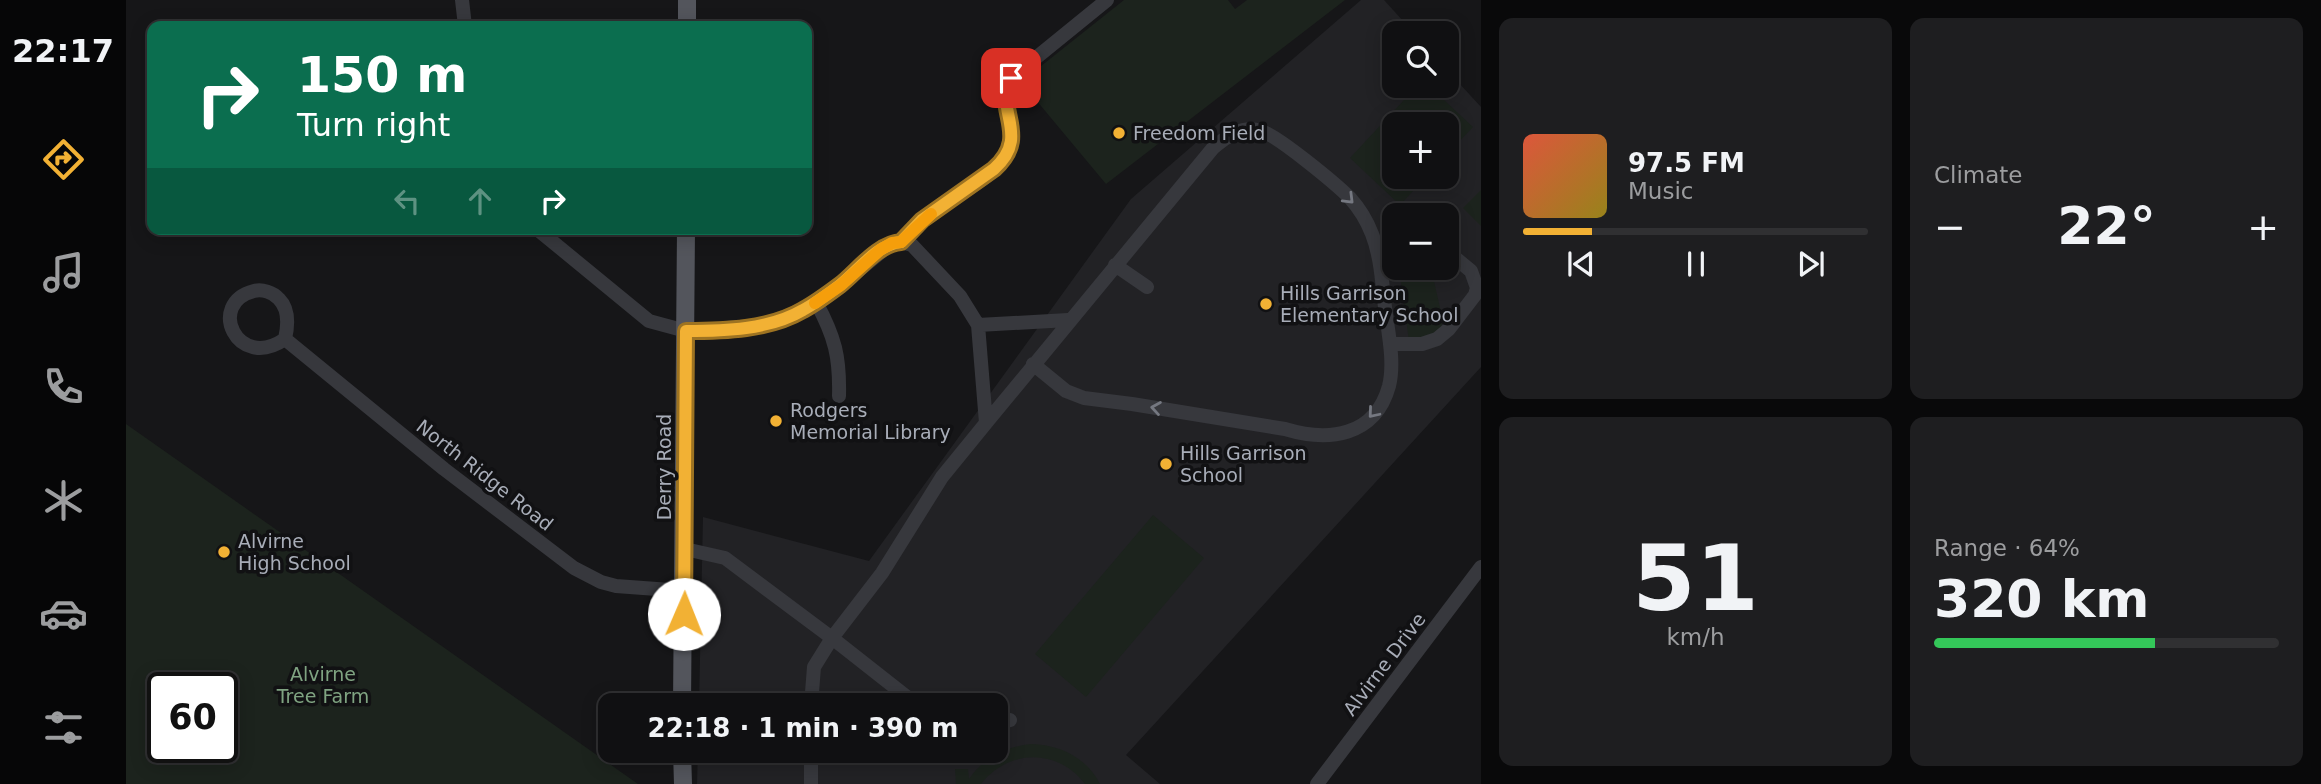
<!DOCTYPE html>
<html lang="en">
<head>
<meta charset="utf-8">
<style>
  :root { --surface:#101012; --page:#1e1e20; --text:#f1f3f6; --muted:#9c9d9f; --line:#303032; --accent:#f2b134 }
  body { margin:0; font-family:"DejaVu Sans",sans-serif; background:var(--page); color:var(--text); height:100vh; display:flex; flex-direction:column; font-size:26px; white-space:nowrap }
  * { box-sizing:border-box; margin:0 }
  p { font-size:23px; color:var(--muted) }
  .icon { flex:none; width:38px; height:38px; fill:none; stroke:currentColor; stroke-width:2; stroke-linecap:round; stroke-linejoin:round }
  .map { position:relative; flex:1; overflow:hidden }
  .details { display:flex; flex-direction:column; gap:18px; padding:18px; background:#09090a; width:840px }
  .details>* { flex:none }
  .top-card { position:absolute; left:21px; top:21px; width:665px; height:214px; border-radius:14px; box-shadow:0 4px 18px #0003,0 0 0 2px var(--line); background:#0b6e4f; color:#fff; overflow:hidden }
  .buttons { position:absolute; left:1256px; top:21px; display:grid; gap:14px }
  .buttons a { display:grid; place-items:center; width:77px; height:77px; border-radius:14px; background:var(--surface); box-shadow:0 4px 18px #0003,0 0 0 2px var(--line); font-size:35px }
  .speed { position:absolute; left:21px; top:672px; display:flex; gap:14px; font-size:35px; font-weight:700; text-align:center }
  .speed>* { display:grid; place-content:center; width:91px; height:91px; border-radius:50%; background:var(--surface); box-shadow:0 4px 18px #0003,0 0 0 2px var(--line); line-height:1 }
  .speed .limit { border:4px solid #111; border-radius:10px; background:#fff; color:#111 }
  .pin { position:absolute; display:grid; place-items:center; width:60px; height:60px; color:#fff; margin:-30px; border-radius:14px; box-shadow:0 4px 10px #0006 }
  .me { position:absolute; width:77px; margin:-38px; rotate:1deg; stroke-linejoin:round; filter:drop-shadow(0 0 5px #0008) }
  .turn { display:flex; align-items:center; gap:24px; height:147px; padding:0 35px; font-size:32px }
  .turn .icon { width:91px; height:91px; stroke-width:2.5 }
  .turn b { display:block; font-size:49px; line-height:60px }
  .lanes { display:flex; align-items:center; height:66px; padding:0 35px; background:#0003; justify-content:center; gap:35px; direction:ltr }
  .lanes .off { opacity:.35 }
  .big { font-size:52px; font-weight:700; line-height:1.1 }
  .details .card { flex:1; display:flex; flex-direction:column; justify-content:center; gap:10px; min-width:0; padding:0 24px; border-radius:14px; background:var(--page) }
  .details .dial { align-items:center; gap:0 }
  .dial b { font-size:91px; line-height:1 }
  .song { display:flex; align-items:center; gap:21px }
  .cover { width:84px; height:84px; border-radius:10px; background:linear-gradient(135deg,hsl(10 70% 55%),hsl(50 70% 35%)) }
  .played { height:7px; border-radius:4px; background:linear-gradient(90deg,var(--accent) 20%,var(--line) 20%) }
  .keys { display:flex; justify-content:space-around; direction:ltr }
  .heat { display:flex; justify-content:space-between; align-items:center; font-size:38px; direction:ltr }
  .charge { height:10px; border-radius:5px; background:linear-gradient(90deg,#34c759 64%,var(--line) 0) }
  .details .tiles { flex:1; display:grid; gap:18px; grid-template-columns:repeat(2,1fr) }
  .trip { position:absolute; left:472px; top:693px; width:410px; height:70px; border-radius:14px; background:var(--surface); box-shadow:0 4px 18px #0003,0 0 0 2px var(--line); font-weight:700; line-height:70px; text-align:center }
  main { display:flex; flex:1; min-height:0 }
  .menu { display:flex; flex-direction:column; width:126px; justify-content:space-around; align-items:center; background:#060607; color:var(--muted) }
  .menu .icon { width:49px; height:49px }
  .menu .on { color:var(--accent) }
  .menu b { font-size:32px; color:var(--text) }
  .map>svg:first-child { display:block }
</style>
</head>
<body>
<main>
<nav class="menu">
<b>22:17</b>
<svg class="icon on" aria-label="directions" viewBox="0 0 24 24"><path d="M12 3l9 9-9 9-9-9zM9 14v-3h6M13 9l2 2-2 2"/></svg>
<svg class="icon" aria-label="music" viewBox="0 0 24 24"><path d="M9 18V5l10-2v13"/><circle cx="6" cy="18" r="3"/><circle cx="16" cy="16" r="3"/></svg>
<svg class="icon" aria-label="phone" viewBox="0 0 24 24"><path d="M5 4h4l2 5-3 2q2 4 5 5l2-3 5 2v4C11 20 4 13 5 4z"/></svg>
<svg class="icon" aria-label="climate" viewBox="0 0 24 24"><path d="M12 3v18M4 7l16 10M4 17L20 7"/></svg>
<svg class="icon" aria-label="car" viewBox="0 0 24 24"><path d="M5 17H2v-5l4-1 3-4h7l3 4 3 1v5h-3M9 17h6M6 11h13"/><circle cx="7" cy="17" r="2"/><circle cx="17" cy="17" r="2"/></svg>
<svg class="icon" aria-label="filters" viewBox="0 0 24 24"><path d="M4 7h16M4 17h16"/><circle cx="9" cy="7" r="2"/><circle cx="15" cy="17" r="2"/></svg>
</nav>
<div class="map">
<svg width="1355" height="784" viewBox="0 0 1355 784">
  <rect width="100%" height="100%" fill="#161618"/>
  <path fill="#222225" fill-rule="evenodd" d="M 1235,0 L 1258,0 L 1288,33 L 1269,33 L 1269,86 L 1321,86 L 1321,70 L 1355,107 L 1355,367 L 1000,755 L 1034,784 L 571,784 L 572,751 L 870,751 L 870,705 L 573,705 L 577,517 L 743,561 L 1005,199 ZM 1269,124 L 1321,124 L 1321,177 L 1269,177 ZM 1269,215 L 1321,215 L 1321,268 L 1269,268 Z"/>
  <path fill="#1c231d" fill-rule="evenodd" d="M 998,0 L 1102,0 L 1109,9 L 1121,0 L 1219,0 L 980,184 L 895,82 Z
    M 1291,86 L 1303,86 L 1347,127 L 1321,154 L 1321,124 L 1269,124 L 1269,177 L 1300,177 L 1274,205 L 1224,158 Z
    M 1355,190 L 1355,226 L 1337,208 Z
    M 1273,268 L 1305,268 L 1317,321 L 1313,333 L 1283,341 Z
    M 0,424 L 512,784 L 0,784 ZM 37,688 L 96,688 L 96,747 L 37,747 Z
    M 1027,515 L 1078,558 L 960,697 L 909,654 Z
    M 905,744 C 934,745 960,757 974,784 L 959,784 C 932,748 882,749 855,784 L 830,784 L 829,769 L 842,769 L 843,779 C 858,757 879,747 905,744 Z"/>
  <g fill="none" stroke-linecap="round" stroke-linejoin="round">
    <path stroke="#37383d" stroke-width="14" d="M 336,0 L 339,26
      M 411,229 L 523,321 L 560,331 L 627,326 L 660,318 L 674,312 L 715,285 L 766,243 L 775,242 L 786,245 L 834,296 L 852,325 L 860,423 L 816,477 L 756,573 L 706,638 L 781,697 L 785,705
      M 775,242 C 782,234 789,225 798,218 C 820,201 871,177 883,152 C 894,129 872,101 885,78 L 981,0
      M 1251,249 L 1269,247
      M 989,265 L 1021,287
      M 690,302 C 709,337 714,357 713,396
      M 852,325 L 942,320
      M 159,339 C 111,372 80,303 128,291 C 136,289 147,292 153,299 C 163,309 162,326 159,339 L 318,469 L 448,568 L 475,582 L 490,586 L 558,591
      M 1264,344 L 1296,344 L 1311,339 L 1323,329 L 1349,295 L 1351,288 L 1345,271 L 1321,251
      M 860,423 L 1087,148 C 1101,136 1116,125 1135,131 C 1151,135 1210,184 1224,198 C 1233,208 1241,221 1246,234 C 1255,257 1256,283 1259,307 C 1262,332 1269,362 1263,386 C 1249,437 1202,442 1159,429 L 1006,404 L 958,398 L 940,391 L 907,364
      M 559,549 L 599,558 L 706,638 L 688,667 L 685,705
      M 870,724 L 884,720
      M 685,751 L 685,784
      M 1191,784 L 1355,567"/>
    <path stroke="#53555c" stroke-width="18" d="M 561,26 L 561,0
      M 556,705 L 560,229
      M 556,751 L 557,784"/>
  </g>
  <defs><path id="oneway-chevron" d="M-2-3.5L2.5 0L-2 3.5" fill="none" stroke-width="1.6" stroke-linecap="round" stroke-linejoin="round" transform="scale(1.75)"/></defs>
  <g stroke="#757881">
    <use href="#oneway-chevron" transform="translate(1223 199) rotate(45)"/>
    <use href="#oneway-chevron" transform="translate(1030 408) rotate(-171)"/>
    <use href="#oneway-chevron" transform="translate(1247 413) rotate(130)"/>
  </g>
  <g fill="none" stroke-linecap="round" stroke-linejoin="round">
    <defs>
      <path id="route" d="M 558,614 L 560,331 C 598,331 643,330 677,310 C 690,303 702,294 714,285 C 732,271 751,244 775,242 L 796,220 L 868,169 C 906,135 867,110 885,78"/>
    </defs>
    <use href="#route" stroke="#9d7322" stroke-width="18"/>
    <use href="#route" stroke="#f2b134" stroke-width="12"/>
    <path stroke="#f59e0b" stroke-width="12" d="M 689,303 L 715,285 L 754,250 L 766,243 L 775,242 L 805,214"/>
  </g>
  <g fill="#f2b134" stroke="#111113" stroke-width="2.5">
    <circle cx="993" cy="133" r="7"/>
    <circle cx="1140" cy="304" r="7"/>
    <circle cx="650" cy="421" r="7"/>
    <circle cx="1040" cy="464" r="7"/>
    <circle cx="98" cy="552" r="7"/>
  </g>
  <g text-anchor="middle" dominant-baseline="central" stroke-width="7" stroke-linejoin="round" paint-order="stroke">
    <g font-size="19" fill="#a8adb8" stroke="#111113" text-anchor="start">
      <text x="1007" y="133">Freedom Field</text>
      <text x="1154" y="293">Hills Garrison<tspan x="1154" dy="22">Elementary School</tspan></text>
      <text x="664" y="410">Rodgers<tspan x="664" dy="22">Memorial Library</tspan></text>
      <text x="1054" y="453">Hills Garrison<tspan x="1054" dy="22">School</tspan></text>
      <text x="112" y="541">Alvirne<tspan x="112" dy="22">High School</tspan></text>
    </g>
    <g font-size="19" fill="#a8adb8" stroke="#111113">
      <text transform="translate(538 467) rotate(-90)">Derry Road</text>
      <text transform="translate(359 475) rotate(38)">North Ridge Road</text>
      <text transform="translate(1258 664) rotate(-53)">Alvirne Drive</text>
    </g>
    <g font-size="19" fill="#7fa381" stroke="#111113">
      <text x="197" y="674">Alvirne<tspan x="197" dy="22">Tree Farm</tspan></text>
    </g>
  </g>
</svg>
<div class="buttons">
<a><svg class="icon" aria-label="search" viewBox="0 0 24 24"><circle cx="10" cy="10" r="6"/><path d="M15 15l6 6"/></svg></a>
<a>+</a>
<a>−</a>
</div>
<div class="speed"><div class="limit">60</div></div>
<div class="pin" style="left:885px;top:78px;background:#d93025"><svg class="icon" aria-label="arrive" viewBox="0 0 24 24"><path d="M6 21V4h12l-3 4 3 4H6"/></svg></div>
<svg class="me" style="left:558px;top:614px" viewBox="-20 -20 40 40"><circle r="19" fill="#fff"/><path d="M0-13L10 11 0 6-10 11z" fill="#f2b134"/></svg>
<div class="trip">22:18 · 1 min · 390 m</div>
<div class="top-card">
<div class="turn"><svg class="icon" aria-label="right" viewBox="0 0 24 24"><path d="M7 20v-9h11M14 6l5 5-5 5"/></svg><div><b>150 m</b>Turn right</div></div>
<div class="lanes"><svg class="icon off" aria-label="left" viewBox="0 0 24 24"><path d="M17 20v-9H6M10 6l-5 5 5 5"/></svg><svg class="icon off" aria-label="ahead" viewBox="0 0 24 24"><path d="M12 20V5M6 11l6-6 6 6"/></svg><svg class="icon" aria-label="right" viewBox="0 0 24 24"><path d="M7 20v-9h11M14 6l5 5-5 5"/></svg></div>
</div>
</div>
<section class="details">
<div class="tiles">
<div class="card">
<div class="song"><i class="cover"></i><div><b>97.5 FM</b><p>Music</p></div></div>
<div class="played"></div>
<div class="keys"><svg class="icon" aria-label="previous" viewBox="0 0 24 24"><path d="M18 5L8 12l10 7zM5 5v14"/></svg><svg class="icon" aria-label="pause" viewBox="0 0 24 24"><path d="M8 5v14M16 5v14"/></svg><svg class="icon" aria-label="next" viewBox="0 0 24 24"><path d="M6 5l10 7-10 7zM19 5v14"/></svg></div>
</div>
<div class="card"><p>Climate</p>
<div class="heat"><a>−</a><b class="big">22°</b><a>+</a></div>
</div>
<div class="card dial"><b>51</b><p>km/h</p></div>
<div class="card"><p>Range · 64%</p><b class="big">320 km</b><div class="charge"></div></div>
</div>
</section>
</main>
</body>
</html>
